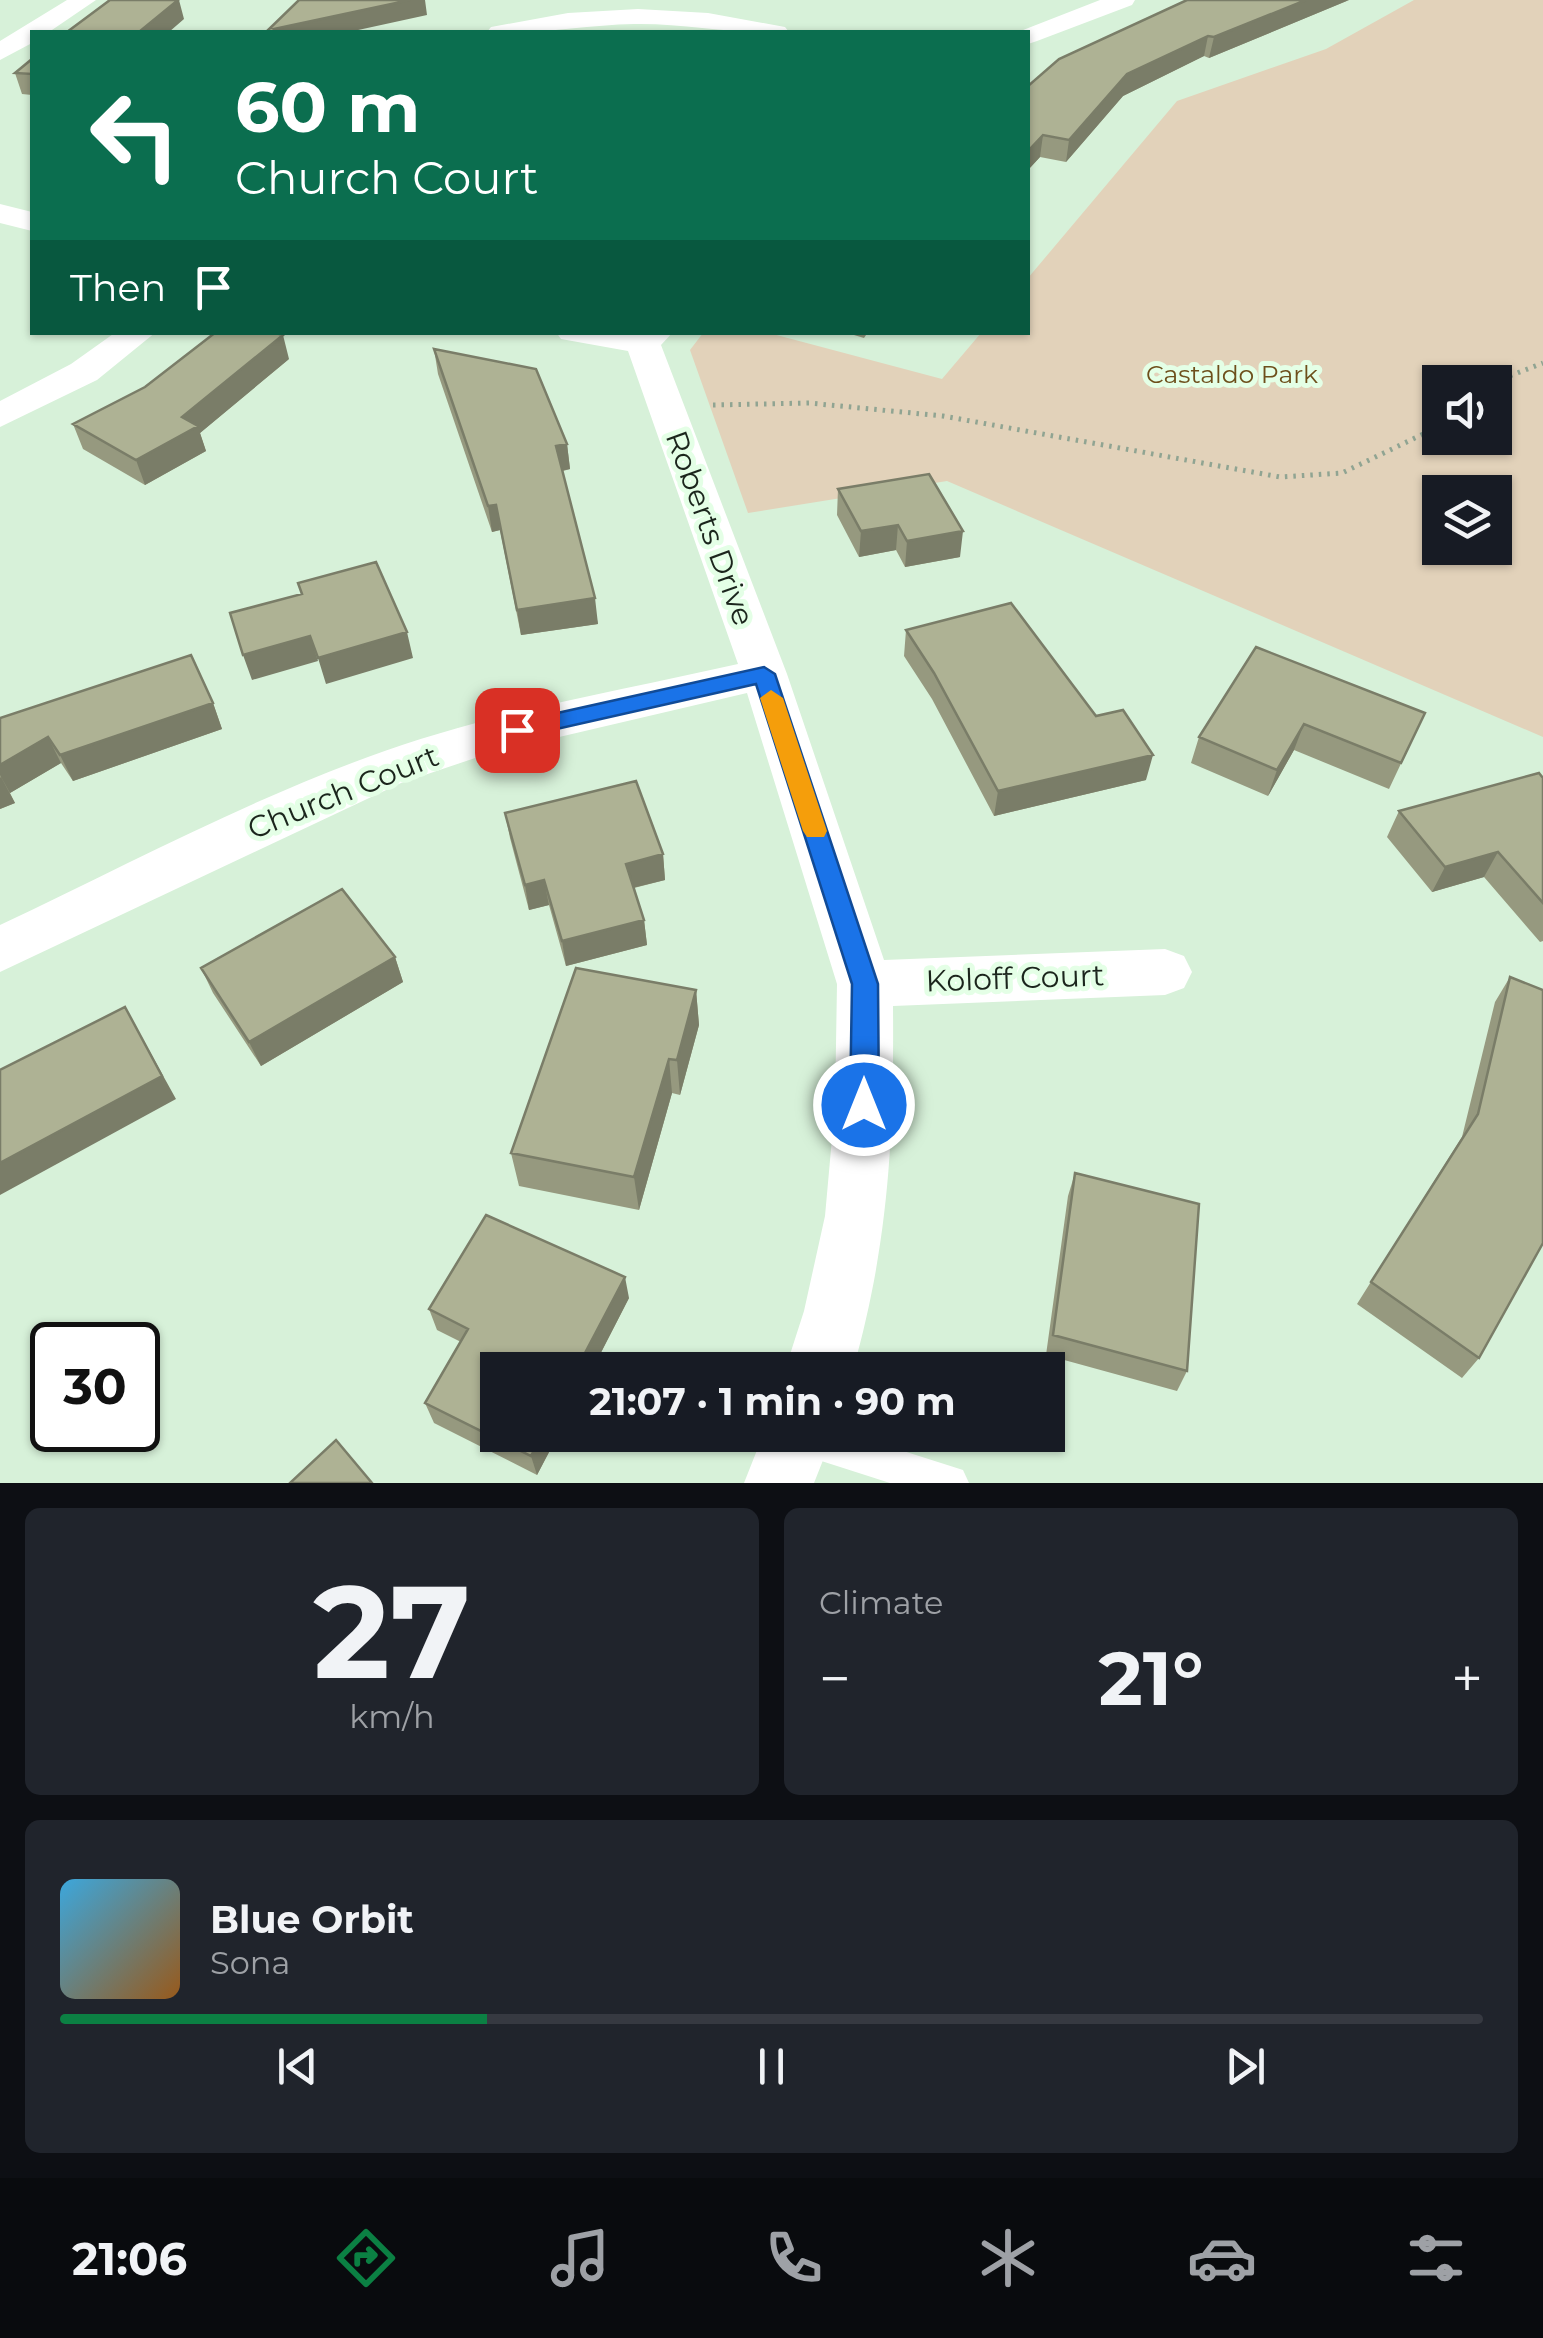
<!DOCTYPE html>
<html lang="en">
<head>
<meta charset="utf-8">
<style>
  :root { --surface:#171b24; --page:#20242c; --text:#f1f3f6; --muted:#9ea1a6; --line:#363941; --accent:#0b8043 }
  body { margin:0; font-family:Montserrat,sans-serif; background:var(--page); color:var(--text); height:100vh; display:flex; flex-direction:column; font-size:38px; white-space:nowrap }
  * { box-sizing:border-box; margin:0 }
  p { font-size:32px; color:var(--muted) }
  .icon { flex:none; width:55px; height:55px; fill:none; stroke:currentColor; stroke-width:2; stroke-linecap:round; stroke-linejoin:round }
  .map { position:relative; height:1483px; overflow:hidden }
  .details { display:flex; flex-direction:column; gap:25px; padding:25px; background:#0d0f14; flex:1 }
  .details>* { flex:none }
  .top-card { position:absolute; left:30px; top:30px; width:1000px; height:305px; border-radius:0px; box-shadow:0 2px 8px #0004; background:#0b6e4f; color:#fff; overflow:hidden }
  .fabs { position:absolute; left:1422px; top:365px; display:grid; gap:20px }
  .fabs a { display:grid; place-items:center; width:90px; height:90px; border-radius:0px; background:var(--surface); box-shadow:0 2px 8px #0004; font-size:50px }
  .speed { position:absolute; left:30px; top:1322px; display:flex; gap:20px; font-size:50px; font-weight:700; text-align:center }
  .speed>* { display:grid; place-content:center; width:130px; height:130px; border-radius:50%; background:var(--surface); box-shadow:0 2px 8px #0004; line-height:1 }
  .speed .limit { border:5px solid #111; border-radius:15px; background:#fff; color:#111 }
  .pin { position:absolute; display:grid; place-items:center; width:85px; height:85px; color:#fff; margin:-42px; border-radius:20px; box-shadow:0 5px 15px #0006 }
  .me { position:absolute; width:110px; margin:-55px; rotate:0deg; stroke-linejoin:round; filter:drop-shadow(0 0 8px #0008) }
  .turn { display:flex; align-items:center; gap:35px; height:210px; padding:0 40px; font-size:45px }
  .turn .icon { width:130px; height:130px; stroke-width:2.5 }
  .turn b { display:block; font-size:70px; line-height:85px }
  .then { display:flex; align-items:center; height:95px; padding:0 40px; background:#0003; gap:20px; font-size:38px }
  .big { font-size:75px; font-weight:700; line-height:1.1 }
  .details .tile { flex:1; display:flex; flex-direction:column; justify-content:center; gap:15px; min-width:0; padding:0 35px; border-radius:15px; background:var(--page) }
  .details .dial { align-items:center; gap:0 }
  .dial b { font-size:130px; line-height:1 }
  .song { display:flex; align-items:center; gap:30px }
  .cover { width:120px; height:120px; border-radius:15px; background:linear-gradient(135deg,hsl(200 70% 55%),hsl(30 70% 35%)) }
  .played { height:10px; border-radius:5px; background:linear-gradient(90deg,var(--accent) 30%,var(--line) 30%) }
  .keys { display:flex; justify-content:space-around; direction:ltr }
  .heat { display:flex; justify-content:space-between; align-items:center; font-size:55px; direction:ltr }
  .details .tiles { flex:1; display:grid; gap:25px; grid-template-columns:1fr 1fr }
  .tile:last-child { grid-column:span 2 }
  .trip { position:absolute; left:480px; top:1352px; width:585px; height:100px; border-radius:0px; background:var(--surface); box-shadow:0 2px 8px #0004; font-weight:700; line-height:100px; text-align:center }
  .tab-bar { display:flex; height:160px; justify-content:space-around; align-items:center; background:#090b0e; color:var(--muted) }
  .tab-bar .icon { width:70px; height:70px }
  .tab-bar .on { color:var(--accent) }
  .tab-bar b { font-size:45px; color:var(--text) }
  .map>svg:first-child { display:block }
</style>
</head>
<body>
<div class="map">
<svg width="1543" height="1483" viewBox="0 0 1543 1483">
  <rect width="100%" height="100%" fill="#d7f1d9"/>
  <path fill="#e2d2ba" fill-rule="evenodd" d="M 1414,0 L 1543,0 L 1543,737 L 947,481 L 748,513 L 690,350 L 703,333 L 769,333 L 942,379 L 981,333 L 1028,332 L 1028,278 L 1177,101 L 1326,49 ZM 1440,382 L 1495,382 L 1495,438 L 1440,438 ZM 1440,492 L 1495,492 L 1495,548 L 1440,548 Z"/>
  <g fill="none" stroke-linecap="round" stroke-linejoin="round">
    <path stroke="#90a492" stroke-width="5" stroke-dasharray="2.5 6" stroke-linecap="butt" d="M 1494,382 L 1543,363
      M 713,405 L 809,403 L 943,416 L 1280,477 L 1342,473 L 1440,426"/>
    <path fill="#fff" fill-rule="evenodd" d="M 853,1435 L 963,1470 L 969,1483 L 890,1483 L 784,1449 L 779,1436 Z"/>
    <path fill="#fff" fill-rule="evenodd" d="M 67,0 L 96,0 L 49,32 L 32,32 L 32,43 L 0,60 L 0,41 Z
      M 1100,0 L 1135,0 L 1132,5 L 1037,41 L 1028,44 L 1028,32 L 1018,32 Z
      M 638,9 L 708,13 L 785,27 L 789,32 C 737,35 686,23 634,24 C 585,25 536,35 487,32 L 491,27 L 568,13 Z
      M 0,204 L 32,212 L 32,231 L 0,223 Z
      M 116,332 L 156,332 L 97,380 L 0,427 L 0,401 L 71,364 Z
      M 556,332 L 673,332 L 661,345 L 787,674 L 884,960 L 1165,949 L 1184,956 L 1192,972 L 1184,988 L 1165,995 L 893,1006 C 894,1137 889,1242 853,1370 L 785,1370 L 804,1311 L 825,1216 L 835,1105 L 837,984 L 747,693 L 487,754 L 401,783 L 0,972 L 0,925 C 121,868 242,803 368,757 C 487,713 614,692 738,664 L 628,351 L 561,339 Z
      M 763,1435 L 833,1435 L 814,1483 L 744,1483 Z"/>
  </g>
  <path fill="#96997f" d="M 1349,0 L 1209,58 L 1204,56 L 1123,96 L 1066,162 L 1040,157 L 1028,170 L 1028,86 L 1059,59 Z
    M 32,59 L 32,95 L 22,94 L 15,73 Z
    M 844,332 L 868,332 L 864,338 Z
    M 434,349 L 567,444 L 570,469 L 563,471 L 598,624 L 521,635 L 500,530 L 492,532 L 438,374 Z
    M 289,359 L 200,433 L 206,451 L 145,485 L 83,449 L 73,424 Z
    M 838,489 L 960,557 L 905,567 L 896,550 L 859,557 L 837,515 Z
    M 906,630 L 1096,716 L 1146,780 L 994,816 L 932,699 L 904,656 Z
    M 1256,647 L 1413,738 L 1389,789 L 1294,750 L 1268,796 L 1191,763 L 1199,737 Z
    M 213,703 L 222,729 L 73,781 L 61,763 L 10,793 L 15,803 L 0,809 L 0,718 Z
    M 1543,778 L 1543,941 L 1540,942 L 1484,877 L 1432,892 L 1387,837 L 1399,811 Z
    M 505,813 L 663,854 L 665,880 L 634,888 L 644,920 L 647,945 L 566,966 L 549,905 L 529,910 L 510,838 Z
    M 395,957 L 403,982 L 261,1066 L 213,993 L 201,968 Z
    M 1510,977 L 1479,1358 L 1462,1378 L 1357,1304 L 1462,1137 L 1495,1002 Z
    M 696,990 L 699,1025 L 680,1095 L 672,1093 L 639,1210 L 519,1186 L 511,1153 Z
    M 1075,1173 L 1187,1371 L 1177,1391 L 1046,1355 L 1068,1196 Z
    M 629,1298 L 592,1370 L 498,1370 L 558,1435 L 537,1475 L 434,1423 L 425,1403 L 461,1342 L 437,1330 L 429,1309 Z"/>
  <path fill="#7a7d68" d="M 178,0 L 179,0 L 184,19 L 169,32 L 139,32 Z
    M 410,0 L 425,0 L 427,15 L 349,32 L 275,32 L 274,29 Z
    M 1306,0 L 1349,0 L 1209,58 L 1214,37 Z
    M 1208,36 L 1204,56 L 1123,96 L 1066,162 L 1069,140 L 1127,74 Z
    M 1043,135 L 1040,157 L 1028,170 L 1028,151 Z
    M 283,335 L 289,359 L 200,433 L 206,451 L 145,485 L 136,460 L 182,417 Z
    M 567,444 L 570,469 L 560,471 L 556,446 Z
    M 496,505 L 500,530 L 492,532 L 488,506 Z
    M 898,525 L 896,550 L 859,557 L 861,531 Z
    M 963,531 L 960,557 L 905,567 L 907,541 Z
    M 595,598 L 598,624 L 521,635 L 517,610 Z
    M 407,632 L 413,658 L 326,684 L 318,658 Z
    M 310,636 L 318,661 L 252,680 L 243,655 Z
    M 213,703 L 222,729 L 73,781 L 60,755 Z
    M 1304,724 L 1294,750 L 1268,796 L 1277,770 Z
    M 48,737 L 61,763 L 10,793 L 0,775 L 0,765 Z
    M 1153,755 L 1146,780 L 994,816 L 998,791 Z
    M 1,777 L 15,803 L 0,809 L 0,778 Z
    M 1498,852 L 1484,877 L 1432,892 L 1445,867 Z
    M 663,854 L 665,880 L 628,889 L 626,864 Z
    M 544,880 L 549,905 L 529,910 L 525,885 Z
    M 644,920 L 647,945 L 566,966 L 562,941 Z
    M 395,957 L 403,982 L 261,1066 L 249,1042 Z
    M 696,990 L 699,1025 L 680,1095 L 677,1060 Z
    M 125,1007 L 176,1099 L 0,1195 L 0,1163 Z
    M 669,1059 L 672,1093 L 639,1210 L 634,1177 Z
    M 625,1277 L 629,1298 L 592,1370 L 576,1370 Z
    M 542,1435 L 558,1435 L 537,1475 L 531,1456 Z"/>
  <path fill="#aeb294" stroke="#7a7d68" stroke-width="2.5" d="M 110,0 L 178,0 L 139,32 L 67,32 Z
    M 299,0 L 410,0 L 274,29 L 280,32 L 266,32 Z
    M 1187,0 L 1306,0 L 1214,37 L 1208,36 L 1127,74 L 1069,140 L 1043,135 L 1028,151 L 1028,86 L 1059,59 Z
    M 32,59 L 32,74 L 15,73 Z
    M 216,332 L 272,332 L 283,335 L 182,417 L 198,426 L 136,460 L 73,424 L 145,387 Z
    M 434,349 L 536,369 L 567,444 L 556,446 L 595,598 L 517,610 L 496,505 L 488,506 Z
    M 929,474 L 963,531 L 907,541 L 898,525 L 861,531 L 838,489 Z
    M 376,562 L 407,632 L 318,658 L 310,636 L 243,655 L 230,613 L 302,594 L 298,583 Z
    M 1011,603 L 1096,716 L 1123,710 L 1153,755 L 998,791 L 934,673 L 906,630 Z
    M 1256,647 L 1425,713 L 1401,763 L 1304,724 L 1277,770 L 1199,737 Z
    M 191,655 L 213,703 L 60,755 L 48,737 L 0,765 L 0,718 Z
    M 1539,773 L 1543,778 L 1543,903 L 1498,852 L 1445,867 L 1399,811 Z
    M 636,781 L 663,854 L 626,864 L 644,920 L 562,941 L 544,880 L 525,885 L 505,813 Z
    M 342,889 L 395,957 L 249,1042 L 201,968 Z
    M 576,968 L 696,990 L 677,1060 L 669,1059 L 634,1177 L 511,1153 Z
    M 1510,977 L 1543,990 L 1543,1243 L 1479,1358 L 1371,1282 L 1478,1114 Z
    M 125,1007 L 162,1076 L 0,1163 L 0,1070 Z
    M 1075,1173 L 1199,1204 L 1187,1371 L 1053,1335 Z
    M 486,1215 L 625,1277 L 576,1370 L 498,1370 L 498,1435 L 542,1435 L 531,1456 L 425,1403 L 468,1329 L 429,1309 Z
    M 336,1440 L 372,1483 L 290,1483 Z"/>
  <path fill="#1a73e8" stroke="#114b97" stroke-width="2.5" d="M 764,667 L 775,674 L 878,984 L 879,1105 L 874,1114 L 864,1118 L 855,1114 L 850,1105 L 852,984 L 756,684 L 517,738 L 505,730 L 517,722 Z"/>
  <path fill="#f59e0b" d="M 771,690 L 783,698 L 827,831 L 824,837 L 807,837 L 803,831 L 760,698 Z"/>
  <g text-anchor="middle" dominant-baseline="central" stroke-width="10" stroke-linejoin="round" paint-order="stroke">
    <g font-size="25" fill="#6d4f1b" stroke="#e4ffe6">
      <text x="1232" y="374">Castaldo Park</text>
    </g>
    <g font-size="30" fill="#1b251c" stroke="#e4ffe6">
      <text transform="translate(710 528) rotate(70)">Roberts Drive</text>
      <text transform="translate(343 792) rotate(-22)">Church Court</text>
      <text transform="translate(1015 978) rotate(-2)">Koloff Court</text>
    </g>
  </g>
</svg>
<div class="fabs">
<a><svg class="icon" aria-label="sound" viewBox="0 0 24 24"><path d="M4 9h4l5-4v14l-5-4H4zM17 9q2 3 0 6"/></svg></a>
<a><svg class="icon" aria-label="layers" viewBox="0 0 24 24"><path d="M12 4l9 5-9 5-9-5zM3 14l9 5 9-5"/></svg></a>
</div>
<div class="speed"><div class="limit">30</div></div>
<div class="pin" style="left:517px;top:730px;background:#d93025"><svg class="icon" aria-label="arrive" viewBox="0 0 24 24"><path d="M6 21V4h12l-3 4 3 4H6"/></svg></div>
<svg class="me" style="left:864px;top:1105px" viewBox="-20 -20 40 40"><circle r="17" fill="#1a73e8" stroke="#fff" stroke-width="3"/><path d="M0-11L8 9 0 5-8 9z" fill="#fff"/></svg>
<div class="trip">21:07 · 1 min · 90 m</div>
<div class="top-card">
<div class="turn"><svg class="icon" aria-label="left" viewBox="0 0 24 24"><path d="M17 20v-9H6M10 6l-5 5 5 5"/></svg><div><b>60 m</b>Church Court</div></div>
<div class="then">Then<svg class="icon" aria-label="arrive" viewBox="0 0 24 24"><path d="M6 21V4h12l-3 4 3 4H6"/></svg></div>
</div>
</div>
<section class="details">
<div class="tiles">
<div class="tile dial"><b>27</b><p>km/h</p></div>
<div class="tile"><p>Climate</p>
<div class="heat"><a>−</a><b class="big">21°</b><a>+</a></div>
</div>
<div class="tile">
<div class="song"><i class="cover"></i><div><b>Blue Orbit</b><p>Sona</p></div></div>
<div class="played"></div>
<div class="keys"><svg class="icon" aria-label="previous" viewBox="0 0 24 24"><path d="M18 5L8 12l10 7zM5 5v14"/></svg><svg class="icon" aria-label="pause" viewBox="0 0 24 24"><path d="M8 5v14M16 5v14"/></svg><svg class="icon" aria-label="next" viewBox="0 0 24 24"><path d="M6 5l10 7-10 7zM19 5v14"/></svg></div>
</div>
</div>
</section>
<nav class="tab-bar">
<b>21:06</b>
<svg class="icon on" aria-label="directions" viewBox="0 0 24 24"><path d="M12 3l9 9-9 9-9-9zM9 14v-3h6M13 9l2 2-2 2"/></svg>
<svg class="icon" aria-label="music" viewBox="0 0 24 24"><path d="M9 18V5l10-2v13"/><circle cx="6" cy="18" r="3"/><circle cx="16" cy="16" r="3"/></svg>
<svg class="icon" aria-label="phone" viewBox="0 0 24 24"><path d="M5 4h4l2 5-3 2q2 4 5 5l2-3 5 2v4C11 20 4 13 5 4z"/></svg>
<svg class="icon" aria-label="climate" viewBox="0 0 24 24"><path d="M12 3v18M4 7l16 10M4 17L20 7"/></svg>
<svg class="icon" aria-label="car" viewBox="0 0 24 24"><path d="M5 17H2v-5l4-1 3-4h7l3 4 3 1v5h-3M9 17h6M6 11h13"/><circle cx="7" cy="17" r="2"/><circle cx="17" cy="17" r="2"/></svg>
<svg class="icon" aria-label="filters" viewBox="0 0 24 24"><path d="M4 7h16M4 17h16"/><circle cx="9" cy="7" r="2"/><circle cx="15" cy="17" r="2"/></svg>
</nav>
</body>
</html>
